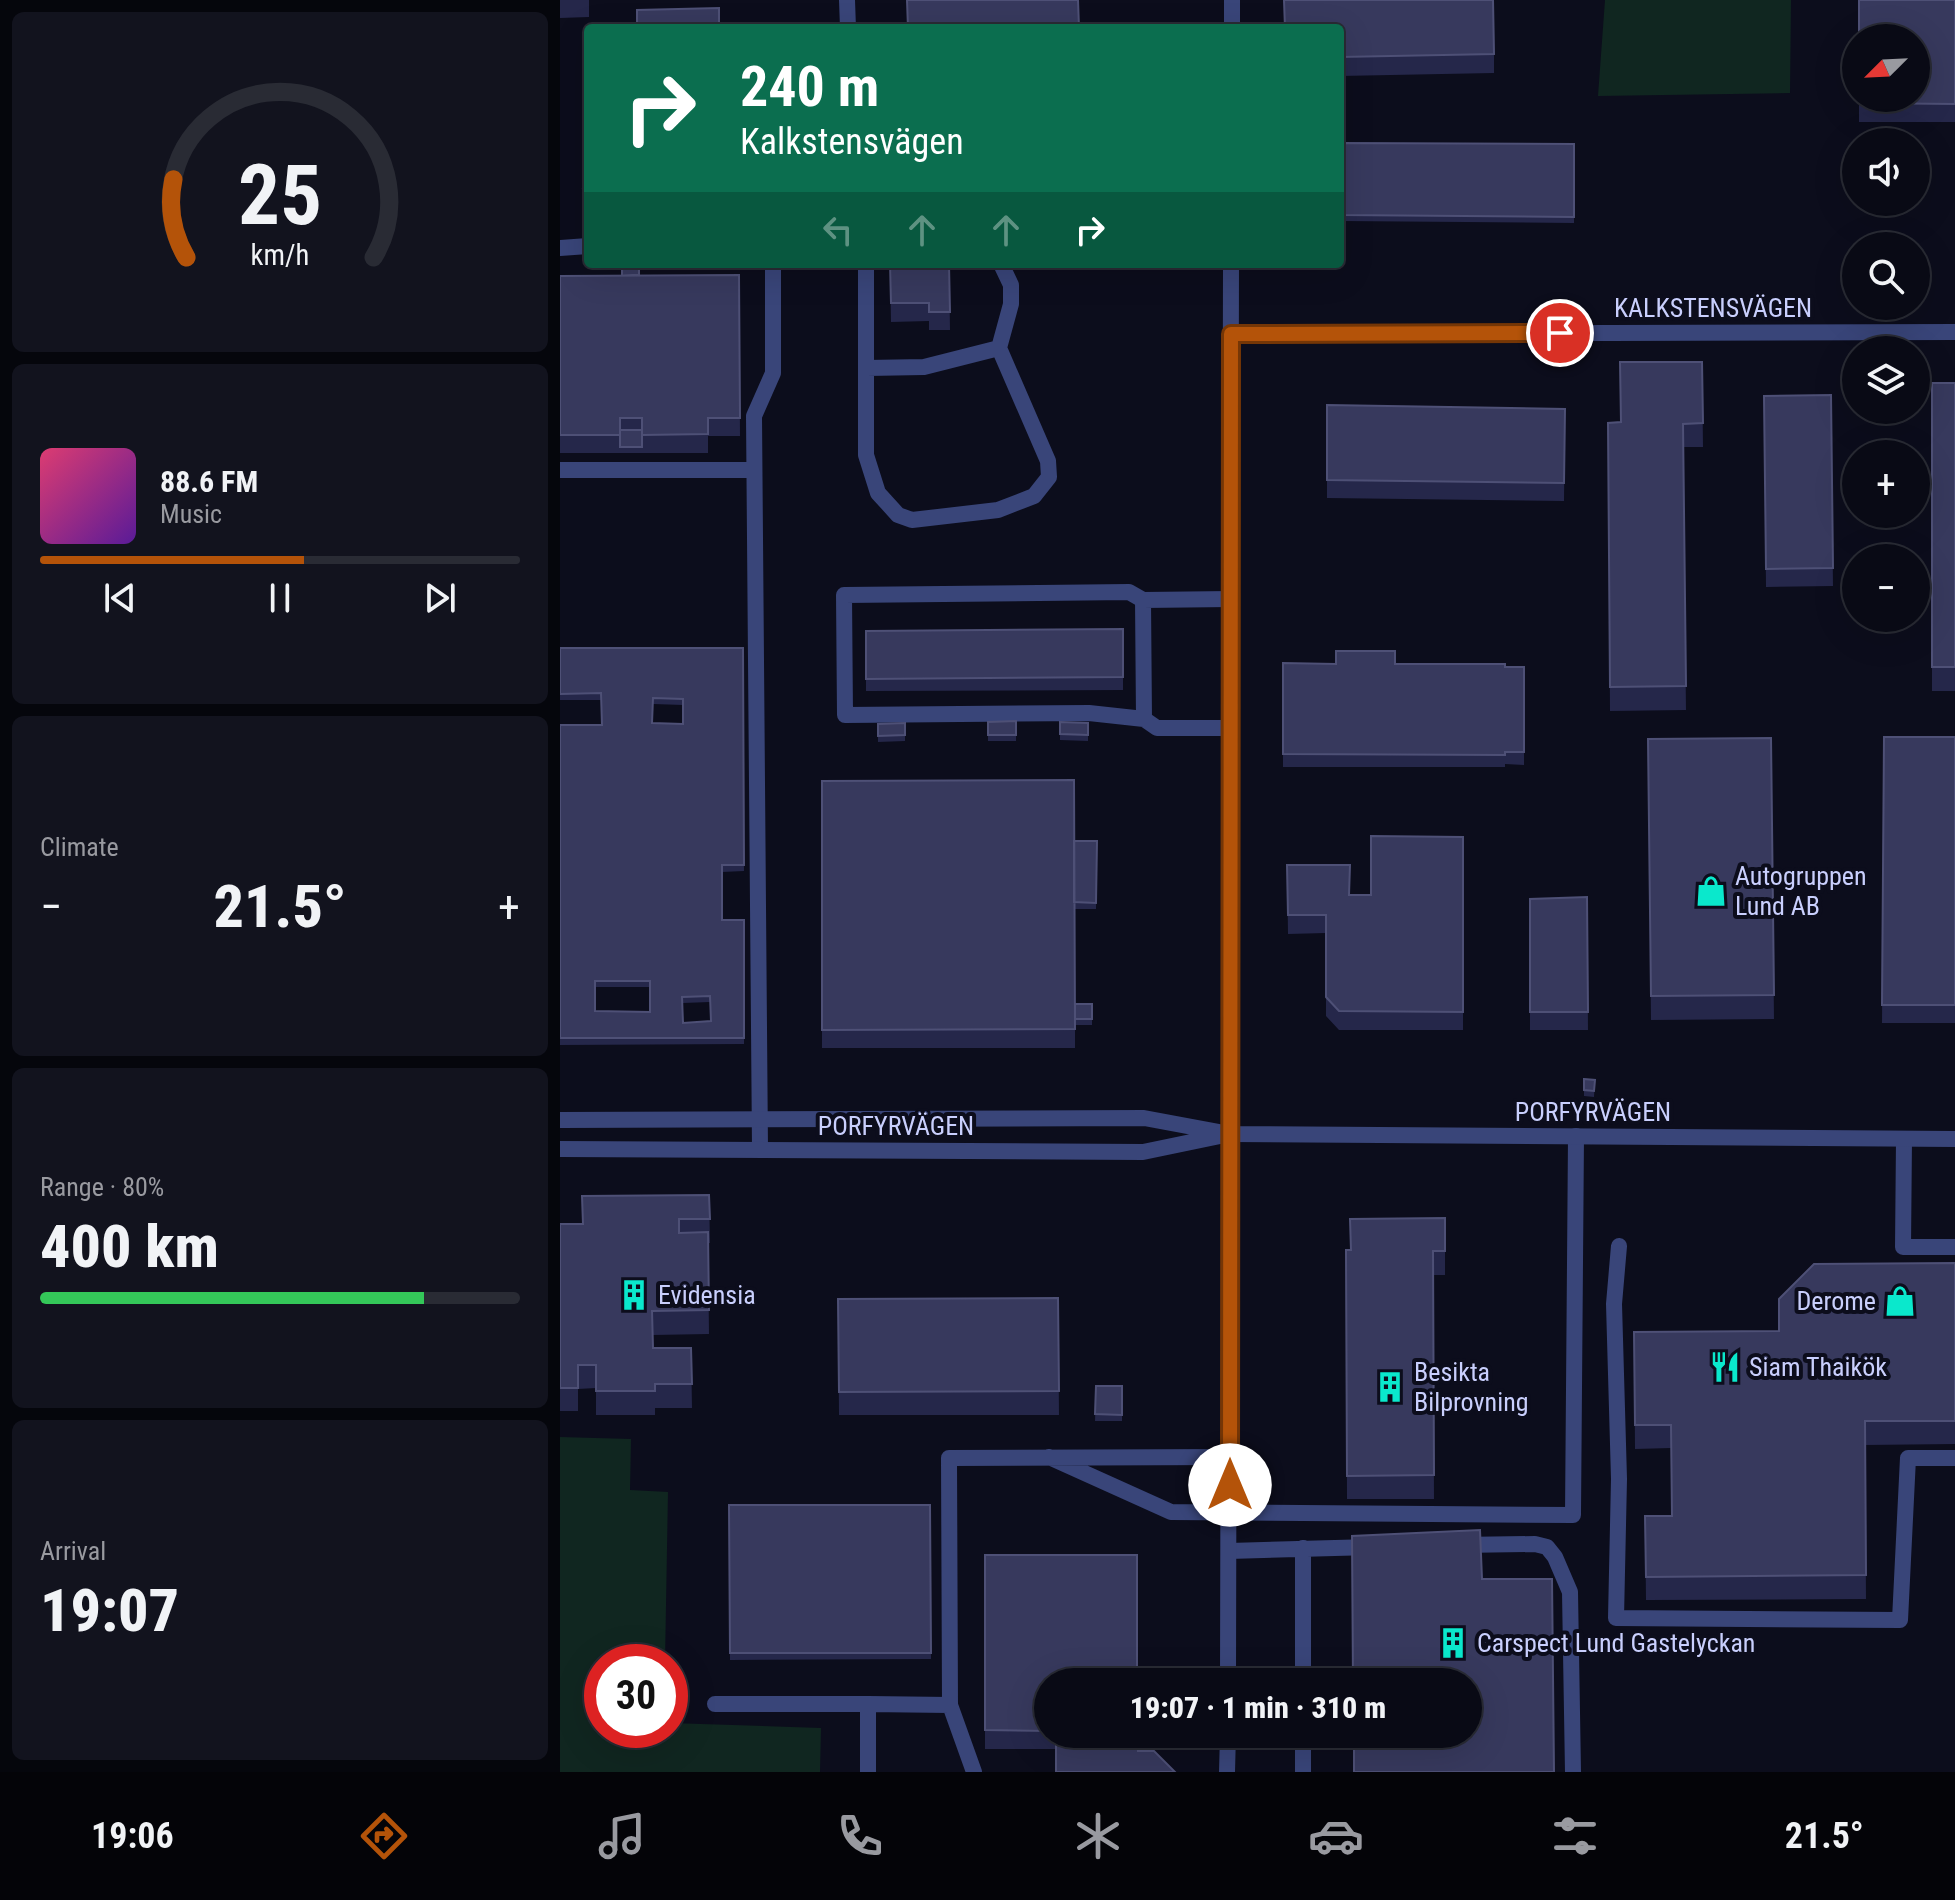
<!DOCTYPE html>
<html lang="en">
<head>
<meta charset="utf-8">
<style>
  :root { --surface:#090a15; --page:#12131e; --text:#f1f3f6; --muted:#999aa0; --line:#292b34; --accent:#b45309 }
  body { margin:0; font-family:"Roboto Condensed",sans-serif; background:var(--page); color:var(--text); height:100vh; display:flex; flex-direction:column; font-size:30px; white-space:nowrap }
  * { box-sizing:border-box; margin:0 }
  p { font-size:26px; color:var(--muted) }
  .icon { flex:none; width:44px; height:44px; fill:none; stroke:currentColor; stroke-width:2; stroke-linecap:round; stroke-linejoin:round }
  .map { position:relative; flex:1; overflow:hidden }
  .sheet { display:flex; flex-direction:column; gap:12px; padding:12px; background:#05060c; width:560px }
  .sheet>* { flex:none }
  .top-card { position:absolute; left:24px; top:24px; width:760px; height:244px; border-radius:8px; box-shadow:0 8px 32px #0002,0 0 0 2px var(--line); background:#0b6e4f; color:#fff; overflow:hidden }
  .needle { width:52px; rotate:246deg }
  .fabs { position:absolute; left:1282px; top:24px; display:grid; gap:16px }
  .fabs a { display:grid; place-items:center; width:88px; height:88px; border-radius:50%; background:var(--surface); box-shadow:0 8px 32px #0002,0 0 0 2px var(--line); font-size:40px }
  .speed { position:absolute; left:24px; top:1644px; display:flex; gap:16px; font-size:40px; font-weight:700; text-align:center }
  .speed>* { display:grid; place-content:center; width:104px; height:104px; border-radius:50%; background:var(--surface); box-shadow:0 8px 32px #0002,0 0 0 2px var(--line); line-height:1 }
  .speed .limit { border:12px solid #d22; background:#fff; color:#111 }
  .pin { position:absolute; display:grid; place-items:center; width:68px; height:68px; color:#fff; margin:-34px; border:4px solid #fff; border-radius:50%; box-shadow:0 2px 8px #0007 }
  .me { position:absolute; width:88px; margin:-44px; rotate:0deg; stroke-linejoin:round; filter:drop-shadow(0 0 6px #0008) }
  .turn { display:flex; align-items:center; gap:28px; height:168px; padding:0 24px; font-size:36px }
  .turn .icon { width:104px; height:104px; stroke-width:2.5 }
  .turn b { display:block; font-size:56px; line-height:68px }
  .lanes { display:flex; align-items:center; height:76px; padding:0 24px; background:#0003; justify-content:center; gap:40px; direction:ltr }
  .lanes .off { opacity:.35 }
  .big { font-size:60px; font-weight:800; line-height:1.1 }
  .sheet .card { flex:1; display:flex; flex-direction:column; justify-content:center; gap:12px; min-width:0; padding:0 28px; border-radius:12px; background:var(--page) }
  .sheet .dial { align-items:center; gap:0 }
  .dial svg { height:208px; overflow:visible; fill:none; stroke:var(--line); stroke-width:7; stroke-linecap:round; text-anchor:middle }
  .dial text { fill:var(--text); stroke:none }
  .song { display:flex; align-items:center; gap:24px }
  .cover { width:96px; height:96px; border-radius:12px; background:linear-gradient(135deg,hsl(340 70% 55%),hsl(270 70% 35%)) }
  .played { height:8px; border-radius:4px; background:linear-gradient(90deg,var(--accent) 55%,var(--line) 55%) }
  .keys { display:flex; justify-content:space-around; direction:ltr }
  .heat { display:flex; justify-content:space-between; align-items:center; font-size:44px; direction:ltr }
  .charge { height:12px; border-radius:6px; background:linear-gradient(90deg,#34c759 80%,var(--line) 0) }
  .trip { position:absolute; left:474px; top:1668px; width:448px; height:80px; border-radius:40px; background:var(--surface); box-shadow:0 8px 32px #0002,0 0 0 2px var(--line); font-weight:800; line-height:80px; text-align:center }
  .tabs { display:flex; height:128px; justify-content:space-around; align-items:center; background:#040408; color:var(--muted) }
  .tabs .icon { width:56px; height:56px }
  .tabs .current { color:var(--accent) }
  .tabs b { font-size:36px; color:var(--text) }
  main { display:flex; flex:1; min-height:0 }
  .map>svg:first-child { display:block }
</style>
</head>
<body>
<main>
<section class="sheet">
<div class="card dial"><svg viewBox="0 0 100 80">
<path d="M14 69A42 42 0 1 1 86 69"/>
<path d="M14 69A42 42 0 0 1 9 39" stroke="#b45309"/>
<text x="50" y="56" font-size="32" font-weight="700">25</text>
<text x="50" y="72" font-size="11">km/h</text>
</svg></div>
<div class="card">
<div class="song"><i class="cover"></i><div><b>88.6 FM</b><p>Music</p></div></div>
<div class="played"></div>
<div class="keys"><svg class="icon" aria-label="previous" viewBox="0 0 24 24"><path d="M18 5L8 12l10 7zM5 5v14"/></svg><svg class="icon" aria-label="pause" viewBox="0 0 24 24"><path d="M8 5v14M16 5v14"/></svg><svg class="icon" aria-label="next" viewBox="0 0 24 24"><path d="M6 5l10 7-10 7zM19 5v14"/></svg></div>
</div>
<div class="card"><p>Climate</p>
<div class="heat"><a>−</a><b class="big">21.5°</b><a>+</a></div>
</div>
<div class="card"><p>Range · 80%</p><b class="big">400 km</b><div class="charge"></div></div>
<div class="card"><p>Arrival</p><b class="big">19:07</b></div>
</section>
<div class="map">
<svg width="1395" height="1772" viewBox="0 0 1395 1772">
  <rect width="100%" height="100%" fill="#0c0d1c"/>
  <path fill="#102620" d="M 1045,0 L 1231,0 L 1230,93 L 1038,96 Z
    M 0,1437 L 71,1439 L 70,1490 L 108,1492 L 105,1662 L 42,1662 L 42,1730 L 110,1730 L 110,1723 L 261,1728 L 260,1772 L 0,1772 Z"/>
  <g fill="none" stroke-linecap="round" stroke-linejoin="round">
    <path stroke="#394579" stroke-width="16" d="M 287,0 L 288,28
      M 0,248 L 28,246
      M 306,264 L 306,455 L 318,493 L 338,515 L 352,520 L 438,510 L 474,496 L 489,477 L 488,461 L 439,348 L 451,304 L 451,285 L 441,264
      M 307,368 L 364,367 L 439,348
      M 0,470 L 194,470
      M 671,599 L 583,600 L 569,592 L 284,595 L 285,715 L 529,713 L 584,719 L 597,728 L 672,728
      M 583,600 L 584,719
      M 1344,1139 L 1343,1247 L 1395,1247
      M 200,1150 L 194,416 L 213,373 L 213,264
      M 1059,1246 L 1054,1304 L 1059,1479 L 1056,1618 L 1340,1620 L 1348,1458 L 1395,1458
      M 489,1457 L 611,1512 L 1013,1515 L 1016,1136
      M 899,1545 L 975,1544 L 987,1547 L 995,1557 L 1010,1592 L 1013,1772
      M 743,1548 L 743,1682
      M 669,1551 L 812,1547
      M 155,1704 L 308,1704
      M 743,1734 L 743,1772
      M 308,1772 L 308,1704 L 390,1705
      M 414,1772 L 390,1705 L 389,1458 L 670,1457"/>
    <path stroke="#394579" stroke-width="16" d="M 672,28 L 672,0
      M 671,334 L 1395,332
      M 668,1682 L 671,264
      M 667,1772 L 668,1734"/>
    <path stroke="#394579" stroke-width="16" d="M 0,1120 L 584,1118 L 670,1134 L 1395,1139
      M 0,1149 L 583,1152 L 660,1136"/>
  </g>
  <path fill="#25274a" fill-rule="evenodd" d="M 0,0 L 29,0 L 29,17 L 0,18 Z
    M 1395,0 L 1395,122 L 1299,122 L 1299,98 Z
    M 780,28 L 934,54 L 934,73 L 780,76 Z
    M 780,143 L 1014,144 L 1014,223 L 780,221 Z
    M 28,175 L 28,197 L 23,195 L 23,188 Z
    M 330,264 L 389,264 L 390,330 L 369,330 L 369,321 L 331,322 Z
    M 179,275 L 180,436 L 148,436 L 148,453 L 0,453 L 0,276 Z
    M 1142,362 L 1143,447 L 1123,447 L 1126,710 L 1050,711 L 1048,423 L 1061,422 Z
    M 1372,383 L 1395,383 L 1395,691 L 1372,691 Z
    M 1271,395 L 1273,586 L 1206,587 L 1204,396 Z
    M 767,405 L 1005,409 L 1004,501 L 767,498 Z
    M 563,629 L 563,690 L 306,691 L 306,631 Z
    M 0,648 L 183,648 L 184,871 L 162,872 L 162,920 L 184,920 L 184,1044 L 0,1045 L 0,725 L 41,725 L 41,700 L 0,700 ZM 93,704 L 123,705 L 123,724 L 92,723 ZM 35,987 L 90,987 L 90,1012 L 35,1011 ZM 150,1002 L 151,1021 L 123,1023 L 123,1003 Z
    M 723,663 L 835,664 L 964,667 L 964,765 L 945,764 L 945,767 L 723,767 Z
    M 456,721 L 456,741 L 428,741 L 428,722 Z
    M 500,722 L 528,723 L 528,741 L 500,740 Z
    M 345,723 L 345,741 L 318,742 L 318,724 Z
    M 1324,737 L 1395,737 L 1395,1023 L 1322,1023 Z
    M 1211,738 L 1214,1019 L 1091,1020 L 1088,739 Z
    M 262,781 L 514,841 L 537,841 L 536,909 L 514,909 L 515,1004 L 532,1004 L 532,1025 L 515,1025 L 515,1048 L 262,1048 Z
    M 903,837 L 903,1030 L 779,1030 L 766,1016 L 766,933 L 728,934 L 727,865 L 790,895 L 811,895 Z
    M 1027,897 L 1028,1030 L 970,1030 L 970,899 Z
    M 1024,1079 L 1035,1080 L 1034,1097 L 1024,1096 Z
    M 149,1195 L 150,1243 L 148,1243 L 149,1334 L 93,1335 L 93,1348 L 131,1348 L 132,1408 L 95,1408 L 95,1415 L 36,1415 L 36,1388 L 18,1389 L 18,1411 L 0,1411 L 0,1224 L 22,1224 Z
    M 885,1218 L 885,1275 L 873,1275 L 874,1499 L 787,1499 L 786,1250 L 790,1250 Z
    M 1395,1263 L 1395,1444 L 1305,1445 L 1306,1599 L 1086,1600 L 1085,1516 L 1112,1516 L 1111,1448 L 1075,1449 L 1074,1332 L 1219,1331 Z
    M 498,1298 L 499,1415 L 279,1415 L 278,1299 Z
    M 536,1386 L 562,1386 L 562,1421 L 535,1421 Z
    M 169,1505 L 370,1505 L 371,1659 L 170,1660 Z
    M 425,1555 L 488,1682 L 488,1734 L 577,1734 L 496,1749 L 425,1749 Z"/>
  <path fill="#37395d" stroke="#4e5076" stroke-width="2" fill-rule="evenodd" d="M 347,0 L 518,0 L 519,28 L 348,28 Z
    M 724,0 L 933,0 L 934,54 L 780,57 L 780,28 L 725,28 Z
    M 1299,0 L 1395,0 L 1395,104 L 1299,103 L 1299,98 L 1356,98 L 1356,38 L 1299,38 Z
    M 159,8 L 159,28 L 77,28 L 77,10 Z
    M 780,143 L 1014,144 L 1014,217 L 780,215 Z
    M 28,175 L 28,191 L 23,188 Z
    M 62,264 L 79,264 L 79,275 L 62,276 Z
    M 330,264 L 389,264 L 390,312 L 369,312 L 369,303 L 331,303 Z
    M 179,275 L 180,418 L 148,418 L 148,434 L 82,435 L 82,418 L 60,418 L 60,435 L 0,435 L 0,276 Z
    M 1060,362 L 1142,362 L 1143,423 L 1123,424 L 1126,686 L 1050,687 L 1048,423 L 1061,422 Z
    M 1372,383 L 1395,383 L 1395,667 L 1372,667 Z
    M 1271,395 L 1273,568 L 1206,569 L 1204,396 Z
    M 767,405 L 1005,409 L 1004,483 L 767,480 Z
    M 60,430 L 82,430 L 82,447 L 60,447 Z
    M 563,629 L 563,677 L 306,679 L 306,631 Z
    M 0,648 L 183,648 L 184,865 L 162,865 L 162,920 L 184,920 L 184,1038 L 0,1038 L 0,725 L 42,725 L 41,693 L 0,694 ZM 93,698 L 123,699 L 123,724 L 92,723 ZM 35,981 L 90,981 L 90,1012 L 35,1011 ZM 150,996 L 151,1021 L 123,1023 L 122,997 Z
    M 776,651 L 835,651 L 835,664 L 945,664 L 945,667 L 964,667 L 964,752 L 945,752 L 945,755 L 723,754 L 723,663 L 776,664 Z
    M 456,721 L 456,735 L 428,735 L 428,722 Z
    M 500,722 L 528,723 L 528,735 L 500,734 Z
    M 345,723 L 345,735 L 318,736 L 318,724 Z
    M 1324,737 L 1395,737 L 1395,1005 L 1322,1005 Z
    M 1211,738 L 1214,995 L 1091,996 L 1088,739 Z
    M 514,780 L 515,1029 L 262,1030 L 262,781 Z
    M 811,836 L 903,837 L 903,1012 L 779,1011 L 766,997 L 766,915 L 728,915 L 727,865 L 790,865 L 789,895 L 811,895 Z
    M 514,841 L 537,841 L 536,903 L 514,902 Z
    M 1027,897 L 1028,1012 L 970,1012 L 970,899 Z
    M 515,1004 L 532,1004 L 532,1019 L 515,1019 Z
    M 1024,1079 L 1035,1080 L 1034,1091 L 1024,1090 Z
    M 149,1195 L 150,1219 L 119,1219 L 119,1233 L 148,1232 L 149,1310 L 92,1311 L 93,1348 L 131,1348 L 132,1384 L 95,1384 L 95,1391 L 36,1391 L 36,1365 L 18,1365 L 18,1388 L 0,1388 L 0,1224 L 23,1224 L 22,1196 Z
    M 885,1218 L 885,1251 L 873,1251 L 874,1475 L 787,1476 L 786,1250 L 791,1250 L 790,1219 Z
    M 1395,1263 L 1395,1421 L 1305,1421 L 1306,1575 L 1086,1577 L 1085,1516 L 1112,1516 L 1111,1425 L 1075,1425 L 1074,1332 L 1219,1331 L 1219,1299 L 1254,1264 Z
    M 498,1298 L 499,1391 L 279,1392 L 278,1299 Z
    M 536,1386 L 562,1386 L 562,1415 L 535,1414 Z
    M 169,1505 L 370,1505 L 371,1653 L 170,1653 Z
    M 920,1530 L 922,1579 L 992,1579 L 994,1772 L 794,1772 L 794,1734 L 908,1734 L 908,1682 L 793,1682 L 792,1536 Z
    M 425,1555 L 577,1555 L 577,1682 L 488,1682 L 488,1731 L 425,1730 Z
    M 496,1734 L 577,1734 L 578,1751 L 594,1751 L 615,1772 L 496,1772 Z"/>
  <g fill="none" stroke-linecap="round" stroke-linejoin="round">
    <defs>
      <path id="route" d="M 670,1485 L 671,334 L 1000,333"/>
    </defs>
    <use href="#route" stroke="#753606" stroke-width="20"/>
    <use href="#route" stroke="#b45309" stroke-width="14"/>
  </g>
  <defs>
    <symbol id="shop-bare" viewBox="-9 -9 18 18"><path d="M-5-2.5h2.3a2.7 3.5 0 0 1 5.4 0H5L5.5 6h-11ZM-1.5-2.5h3a1.5 2.3 0 0 0-3 0Z" fill="#0ae8cc" stroke="#0c0d1c" stroke-width="2.5" paint-order="stroke"/></symbol>
    <symbol id="building-bare" viewBox="-9 -9 18 18"><path d="M-4-6H4V6H1V3H-1V6H-4ZM-2.5-4.3h1.7v1.8h-1.7ZM.8-4.3h1.7v1.8H.8ZM-2.5-1h1.7V.8h-1.7ZM.8-1h1.7V.8H.8Z" fill="#0ae8cc" stroke="#0c0d1c" stroke-width="2.5" paint-order="stroke"/></symbol>
    <symbol id="restaurant-bare" viewBox="-9 -9 18 18"><path d="M-5-6h1v4h1v-4h1v4h1v-4h1v5L-1.5 .5V6h-2V.5L-5-1ZM5-6V6H3V1.5H1.5Q1.5-4 5-6Z" fill="#0ae8cc" stroke="#0c0d1c" stroke-width="2.5" paint-order="stroke"/></symbol>
  </defs>
  <g fill-rule="evenodd">
    <use href="#shop-bare" x="1129" y="869" width="44" height="44"/>
    <use href="#building-bare" x="52" y="1273" width="44" height="44"/>
    <use href="#shop-bare" x="1318" y="1279" width="44" height="44"/>
    <use href="#restaurant-bare" x="1143" y="1345" width="44" height="44"/>
    <use href="#building-bare" x="808" y="1365" width="44" height="44"/>
    <use href="#building-bare" x="871" y="1621" width="44" height="44"/>
  </g>
  <g text-anchor="middle" dominant-baseline="central" stroke-width="8" stroke-linejoin="round" paint-order="stroke">
    <g font-size="26" fill="#c9cffd" stroke="#0c0d1c">
      <text x="1153" y="308">KALKSTENSVÄGEN</text>
      <text x="1033" y="1112">PORFYRVÄGEN</text>
      <text x="336" y="1126">PORFYRVÄGEN</text>
    </g>
    <g font-size="26" fill="#c9cffd" stroke="#0c0d1c" text-anchor="start">
      <text x="1175" y="876">Autogruppen<tspan x="1175" dy="30">Lund AB</tspan></text>
      <text x="98" y="1295">Evidensia</text>
      <text x="1316" y="1301" text-anchor="end">Derome</text>
      <text x="1189" y="1367">Siam Thaikök</text>
      <text x="854" y="1372">Besikta<tspan x="854" dy="30">Bilprovning</tspan></text>
      <text x="917" y="1643">Carspect Lund Gastelyckan</text>
    </g>
  </g>
</svg>
<div class="fabs">
<a><svg class="needle" viewBox="-14 -14 28 28"><path d="M0-13l5 13h-10z" fill="#e53935"/><path d="M0 13l5-13h-10z" fill="#999aa0"/></svg></a>
<a><svg class="icon" aria-label="sound" viewBox="0 0 24 24"><path d="M4 9h4l5-4v14l-5-4H4zM17 9q2 3 0 6"/></svg></a>
<a><svg class="icon" aria-label="search" viewBox="0 0 24 24"><circle cx="10" cy="10" r="6"/><path d="M15 15l6 6"/></svg></a>
<a><svg class="icon" aria-label="layers" viewBox="0 0 24 24"><path d="M12 4l9 5-9 5-9-5zM3 14l9 5 9-5"/></svg></a>
<a>+</a>
<a>−</a>
</div>
<div class="speed"><div class="limit">30</div></div>
<div class="pin" style="left:1000px;top:333px;background:#d93025"><svg class="icon" aria-label="arrive" viewBox="0 0 24 24"><path d="M6 21V4h12l-3 4 3 4H6"/></svg></div>
<svg class="me" style="left:670px;top:1485px" viewBox="-20 -20 40 40"><circle r="19" fill="#fff"/><path d="M0-13L10 11 0 6-10 11z" fill="#b45309"/></svg>
<div class="trip">19:07 · 1 min · 310 m</div>
<div class="top-card">
<div class="turn"><svg class="icon" aria-label="right" viewBox="0 0 24 24"><path d="M7 20v-9h11M14 6l5 5-5 5"/></svg><div><b>240 m</b>Kalkstensvägen</div></div>
<div class="lanes"><svg class="icon off" aria-label="left" viewBox="0 0 24 24"><path d="M17 20v-9H6M10 6l-5 5 5 5"/></svg><svg class="icon off" aria-label="ahead" viewBox="0 0 24 24"><path d="M12 20V5M6 11l6-6 6 6"/></svg><svg class="icon off" aria-label="ahead" viewBox="0 0 24 24"><path d="M12 20V5M6 11l6-6 6 6"/></svg><svg class="icon" aria-label="right" viewBox="0 0 24 24"><path d="M7 20v-9h11M14 6l5 5-5 5"/></svg></div>
</div>
</div>
</main>
<nav class="tabs">
<b>19:06</b>
<svg class="icon current" aria-label="directions" viewBox="0 0 24 24"><path d="M12 3l9 9-9 9-9-9zM9 14v-3h6M13 9l2 2-2 2"/></svg>
<svg class="icon" aria-label="music" viewBox="0 0 24 24"><path d="M9 18V5l10-2v13"/><circle cx="6" cy="18" r="3"/><circle cx="16" cy="16" r="3"/></svg>
<svg class="icon" aria-label="phone" viewBox="0 0 24 24"><path d="M5 4h4l2 5-3 2q2 4 5 5l2-3 5 2v4C11 20 4 13 5 4z"/></svg>
<svg class="icon" aria-label="climate" viewBox="0 0 24 24"><path d="M12 3v18M4 7l16 10M4 17L20 7"/></svg>
<svg class="icon" aria-label="car" viewBox="0 0 24 24"><path d="M5 17H2v-5l4-1 3-4h7l3 4 3 1v5h-3M9 17h6M6 11h13"/><circle cx="7" cy="17" r="2"/><circle cx="17" cy="17" r="2"/></svg>
<svg class="icon" aria-label="filters" viewBox="0 0 24 24"><path d="M4 7h16M4 17h16"/><circle cx="9" cy="7" r="2"/><circle cx="15" cy="17" r="2"/></svg>
<b>21.5°</b>
</nav>
</body>
</html>
